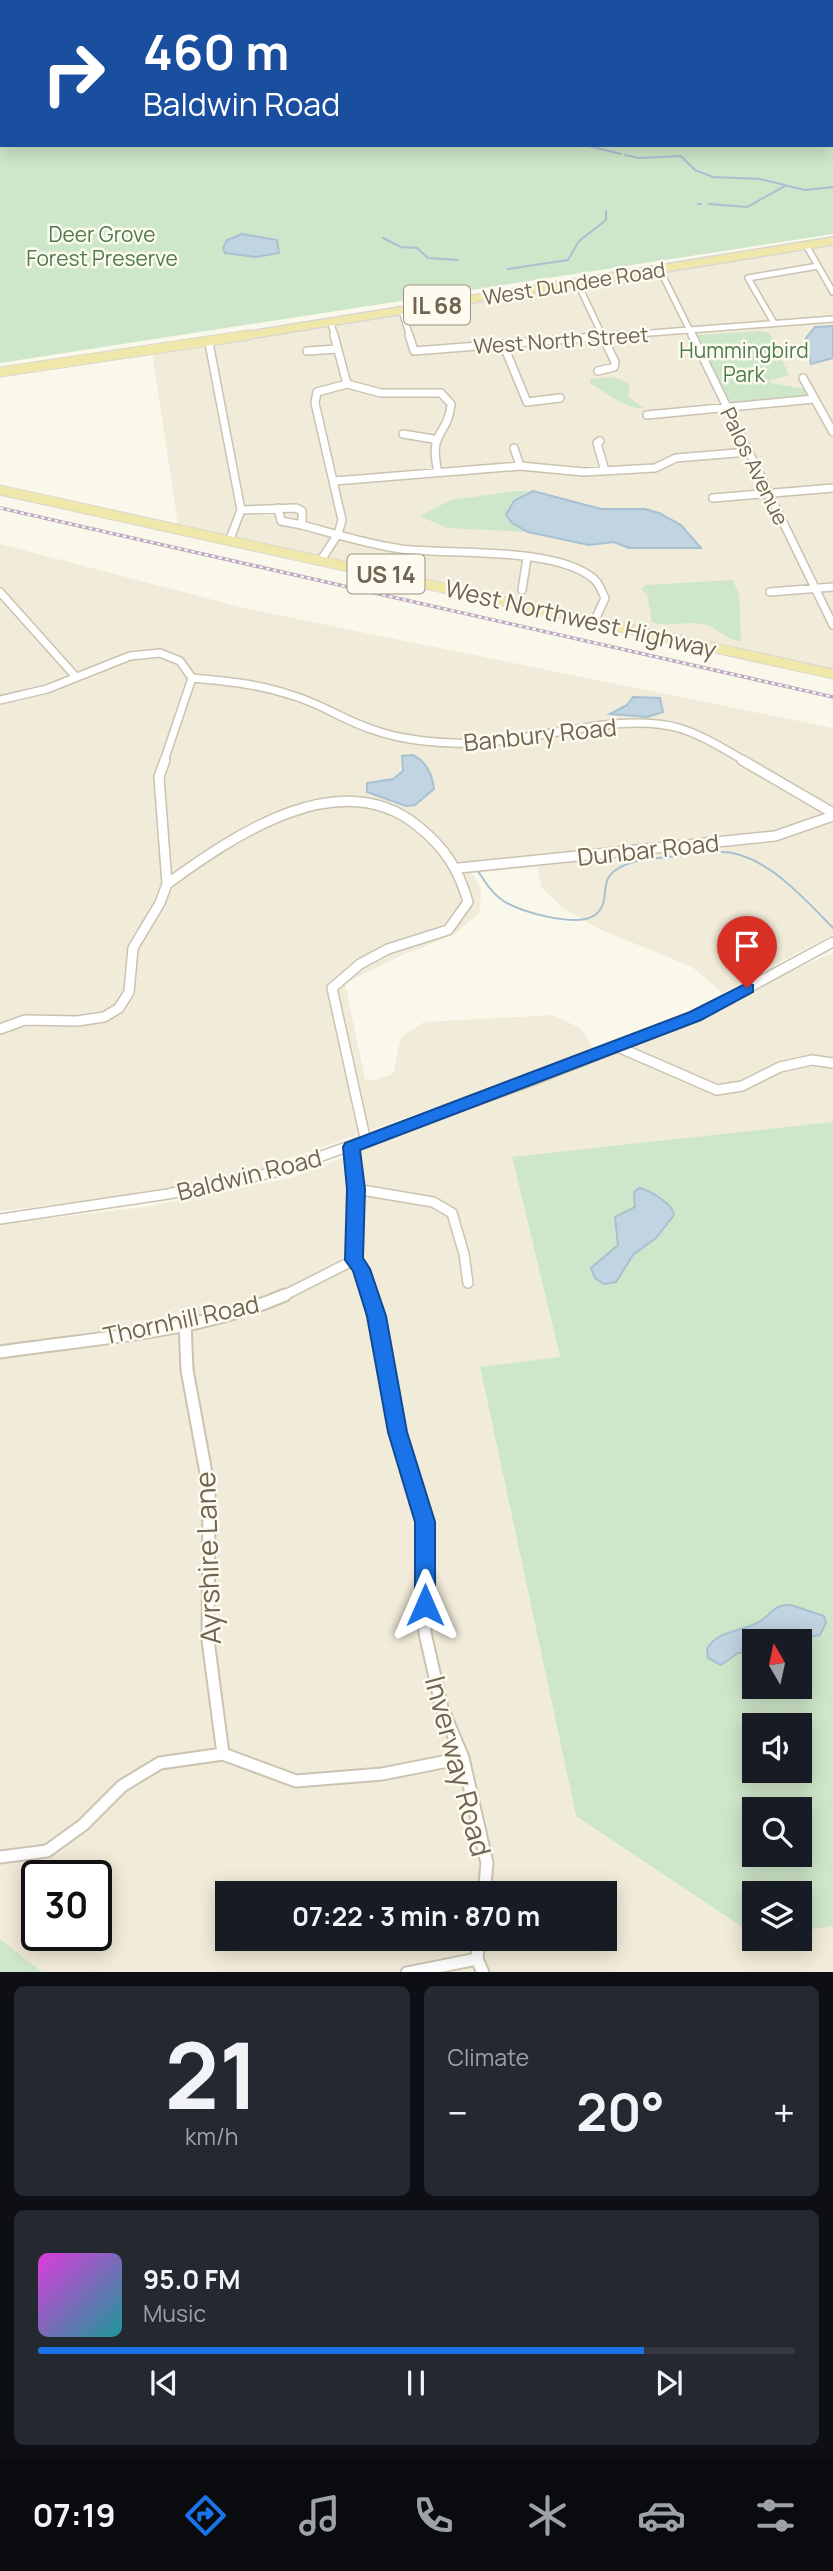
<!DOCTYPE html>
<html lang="en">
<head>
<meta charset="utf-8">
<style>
  :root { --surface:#171b24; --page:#242831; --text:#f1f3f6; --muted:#9ea1a6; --line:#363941; --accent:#1a73e8 }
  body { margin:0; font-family:Manrope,sans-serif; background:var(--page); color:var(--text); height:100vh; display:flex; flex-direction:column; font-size:26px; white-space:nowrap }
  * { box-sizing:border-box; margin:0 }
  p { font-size:23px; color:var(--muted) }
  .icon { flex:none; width:38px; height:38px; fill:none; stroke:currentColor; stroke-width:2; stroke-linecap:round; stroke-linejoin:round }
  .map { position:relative; height:1972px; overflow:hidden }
  .panel { display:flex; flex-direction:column; gap:14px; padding:14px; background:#0d0f14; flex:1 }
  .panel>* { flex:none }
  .banner { position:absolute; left:0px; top:0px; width:833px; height:147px; box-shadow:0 4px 18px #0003; background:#1a4fa0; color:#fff; overflow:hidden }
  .needle { width:46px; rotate:351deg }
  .tools { position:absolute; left:742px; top:1629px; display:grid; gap:14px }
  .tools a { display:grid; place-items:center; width:70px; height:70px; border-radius:0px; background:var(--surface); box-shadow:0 4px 18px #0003; font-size:35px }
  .speed { position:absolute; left:21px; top:1860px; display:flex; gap:14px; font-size:35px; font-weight:700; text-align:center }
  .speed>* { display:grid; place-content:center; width:91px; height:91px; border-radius:50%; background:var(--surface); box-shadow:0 4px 18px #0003; line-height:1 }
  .speed .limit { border:4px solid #111; border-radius:10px; background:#fff; color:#111 }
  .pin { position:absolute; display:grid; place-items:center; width:60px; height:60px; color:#fff; margin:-72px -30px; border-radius:50% 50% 50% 0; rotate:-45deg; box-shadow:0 0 7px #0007 }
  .pin .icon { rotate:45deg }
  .me { position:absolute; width:77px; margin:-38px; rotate:0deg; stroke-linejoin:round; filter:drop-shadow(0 0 5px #0008) }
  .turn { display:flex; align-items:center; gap:24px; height:147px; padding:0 28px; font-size:32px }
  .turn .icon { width:91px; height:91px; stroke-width:2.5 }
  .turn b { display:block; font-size:49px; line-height:60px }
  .big { font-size:52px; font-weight:700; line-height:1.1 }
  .panel .widget { flex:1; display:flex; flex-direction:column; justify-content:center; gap:10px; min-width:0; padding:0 24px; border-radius:10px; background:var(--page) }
  .panel .dial { align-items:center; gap:0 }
  .dial b { font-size:91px; line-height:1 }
  .song { display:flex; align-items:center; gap:21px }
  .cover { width:84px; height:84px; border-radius:10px; background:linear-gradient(135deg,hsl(300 70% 55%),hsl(180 70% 35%)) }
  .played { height:7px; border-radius:4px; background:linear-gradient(90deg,var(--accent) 80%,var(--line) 80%) }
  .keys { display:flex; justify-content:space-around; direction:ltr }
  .heat { display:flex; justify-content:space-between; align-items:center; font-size:38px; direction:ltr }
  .panel .tiles { flex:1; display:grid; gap:14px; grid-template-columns:1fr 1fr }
  .widget:last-child { grid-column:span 2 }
  .trip { position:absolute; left:215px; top:1881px; width:402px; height:70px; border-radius:0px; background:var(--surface); box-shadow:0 4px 18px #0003; font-weight:700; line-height:70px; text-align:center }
  .tab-bar { display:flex; height:112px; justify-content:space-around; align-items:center; background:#090b0e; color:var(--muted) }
  .tab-bar .icon { width:49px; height:49px }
  .tab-bar .current { color:var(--accent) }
  .tab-bar b { font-size:32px; color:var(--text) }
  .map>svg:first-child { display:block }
</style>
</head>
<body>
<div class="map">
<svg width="833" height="1973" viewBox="0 0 833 1973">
  <rect width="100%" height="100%" fill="#faf8ea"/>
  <path fill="#f1ebd9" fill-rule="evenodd" d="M 833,241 L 833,674 L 228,539 L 178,525 L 152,351 Z
    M 0,544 L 248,609 L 833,728 L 833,934 L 723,993 L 692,967 L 597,928 L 563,908 L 542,888 L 537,867 L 472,873 L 481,888 L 480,912 L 455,934 L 398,957 L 345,983 L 365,1079 L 375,1080 L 393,1074 L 401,1037 L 424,1022 L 553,1015 L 580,1028 L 595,1051 L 255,1171 L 119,1197 L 0,1211 Z
    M 833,953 L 833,1122 L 512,1158 L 560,1358 L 480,1368 L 576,1816 L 754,1935 L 754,1939 L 800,1939 L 800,1931 L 833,1926 L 833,1972 L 0,1972 L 0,1224 L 145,1207 L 291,1178 L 444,1118 ZM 37,1876 L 96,1876 L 96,1936 L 37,1936 ZM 228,1894 L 606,1894 L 606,1939 L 228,1939 Z"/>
  <path fill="#cee6ca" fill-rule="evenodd" d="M 0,0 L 833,0 L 833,234 L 0,363 ZM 2,2 L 831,2 L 831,145 L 2,145 Z
    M 758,331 L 770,333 L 789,376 L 769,380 L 770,383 L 805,389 L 809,396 L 732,404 L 727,402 L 696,335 Z
    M 613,377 L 627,382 L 630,388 L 628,397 L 644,408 C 628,410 605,392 591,384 L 590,379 Z
    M 515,491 L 534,491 L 513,502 L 507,515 L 512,523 L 528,532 L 447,528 L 420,516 L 451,500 Z
    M 732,580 L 739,593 L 741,641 C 728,641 721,631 709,626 C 689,618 673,629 652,622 L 647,594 L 641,589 L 646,585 Z
    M 833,1122 L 833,1926 L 800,1931 L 800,1894 L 754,1894 L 754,1935 L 576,1816 L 480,1367 L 560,1357 L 512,1157 ZM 754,1642 L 800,1642 L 800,1687 L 754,1687 ZM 754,1726 L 800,1726 L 800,1771 L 754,1771 ZM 754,1810 L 800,1810 L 800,1855 L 754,1855 Z
    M 0,1939 L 42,1972 L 0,1972 Z"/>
  <path fill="#c0d4e1" stroke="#a8c1d2" stroke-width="2" d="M 242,234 L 277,240 L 279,253 L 256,257 L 225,253 L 223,248 L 227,240 Z
    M 833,326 L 833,358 L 811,364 L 806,338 L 815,327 Z
    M 533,491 L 601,509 L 645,509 L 659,513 L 681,525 L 701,548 L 629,548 L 614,542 L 589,545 L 528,532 L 512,523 L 506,515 L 514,501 Z
    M 633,697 L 660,698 L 663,712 L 647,717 L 610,714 L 627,705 Z
    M 412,755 C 425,759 433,776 434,789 L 415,805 L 406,806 L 367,792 L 367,783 L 393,779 L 403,771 L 402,756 Z
    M 639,1188 C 650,1190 674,1205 674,1215 L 656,1238 L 633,1255 L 616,1282 L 604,1284 L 595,1278 L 591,1268 L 618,1245 L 615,1217 L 635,1207 L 634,1192 Z
    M 791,1605 L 824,1616 L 826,1623 L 820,1635 L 794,1641 L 754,1642 L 754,1653 L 738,1653 L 721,1665 L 708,1658 L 707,1649 C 717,1630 742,1632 759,1622 C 772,1614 774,1604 791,1605 Z"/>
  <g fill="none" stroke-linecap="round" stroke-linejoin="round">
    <path stroke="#a8c1d2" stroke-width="2" d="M 542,0 L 545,2
      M 676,2 L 686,0
      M 585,145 L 621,154
      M 625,155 L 639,158 L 681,156 L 695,170 L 713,177 L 760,179 L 805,190 L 833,187
      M 698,204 L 701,204
      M 709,204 L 747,207 L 785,186
      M 383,238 L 401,247 L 417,248 L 428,258 L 458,260
      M 508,269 L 568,260 L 579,241 L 606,220 L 606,211
      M 716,852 C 761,849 803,897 833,928
      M 697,854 L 705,853
      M 649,859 L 688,855
      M 478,871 C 485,882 491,892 502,900 C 518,912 578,928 595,915 C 617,898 587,874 637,861"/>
    <defs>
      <path id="minor-far3" d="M 806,245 L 833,292
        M 659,268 L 693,337
        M 577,282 L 603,337
        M 402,311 L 410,337
        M 331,323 L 335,337
        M 774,323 L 748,278 L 818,266
        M 598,337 L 833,319"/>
      <path id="minor-far2" d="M 409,335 L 414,351 L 621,335
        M 692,335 L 833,625
        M 209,343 L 241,510 L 230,539
        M 503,344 L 527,402 L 560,398
        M 307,351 L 337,349
        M 598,371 L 614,367 L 615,362 L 602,335
        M 803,378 L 833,432
        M 347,384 L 381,393 L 441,393 L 451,404 C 448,437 428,429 438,472
        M 647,415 L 814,399
        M 403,434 L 433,439
        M 600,441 L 597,443 L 605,471
        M 514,448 L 520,466
        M 335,481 L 520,466 L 584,472 L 655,468 L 676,458 L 748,452
        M 713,498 L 833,488
        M 278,508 L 281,521 L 302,525
        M 241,510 L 296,508 L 302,511 L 302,525 C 335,534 367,544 401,549 C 450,555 556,546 594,579 C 599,583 602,592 605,598 L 594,622
        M 321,560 L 338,534 L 342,520 L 315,403 L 317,392 L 347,384 L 334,335
        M 522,590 L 527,558
        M 0,592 L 76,677
        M 770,592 L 833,587
        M 0,700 L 47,689 L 130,656 L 160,653 L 180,661 L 192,678 C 226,681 258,684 291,695 C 320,703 345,721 374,730 C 396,738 428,742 452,743 C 523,747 614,710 679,728 C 702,735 724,749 745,761
        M 164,761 L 192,678"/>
      <path id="minor-far1" d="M 742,760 L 833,813
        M 459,868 L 775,836 L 833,816
        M 167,884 C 234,835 341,762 419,827 C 445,848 459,870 468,902 L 448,930 L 388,949 L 360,964 L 332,988 L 366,1142
        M 0,1029 L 25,1020 L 77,1021 L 104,1017 L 119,1008 L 129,992 L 133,948 L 160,903 L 167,884 L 159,777 L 165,760
        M 618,1047 L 717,1090 L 742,1086 L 780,1067 L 812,1060 L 833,1063
        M 351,1147 L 356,1189 L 354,1260 L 361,1269 L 370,1297
        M 356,1189 L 433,1202 L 452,1213 L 464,1254 L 468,1283
        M 0,1219 L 168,1194 L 280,1171 L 536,1079 L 696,1016 L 833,942
        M 281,1297 L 354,1260"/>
      <path id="minor" d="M 369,1295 L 397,1432 L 425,1522 L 425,1633 L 442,1708 L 463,1758 L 487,1863 L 484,1894
        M 185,1322 L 187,1370 L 209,1489 L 208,1640 L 223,1754
        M 0,1352 C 94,1338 197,1333 285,1295
        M 0,1857 L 47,1851 L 83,1825 L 122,1786 L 160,1763 L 223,1754 L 296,1781 L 382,1774 L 463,1758
        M 479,1939 L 477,1959 L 483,1973
        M 407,1973 L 477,1959"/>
      <path id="major-far1" d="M 237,337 L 833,241"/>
      <path id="major" d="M 0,372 L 249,335
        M 0,490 L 833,674"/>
    </defs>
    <use href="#minor-far3" stroke="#cbc3b1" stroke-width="8"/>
    <use href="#minor-far2" stroke="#cbc3b1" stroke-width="10"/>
    <use href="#minor-far1" stroke="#cbc3b1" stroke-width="12"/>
    <use href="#minor" stroke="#cbc3b1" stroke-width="15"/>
    <use href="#major-far1" stroke="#dad7d2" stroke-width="10"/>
    <use href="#major" stroke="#dad7d2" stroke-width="11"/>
    <use href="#minor-far3" stroke="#fff" stroke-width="5"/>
    <use href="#minor-far2" stroke="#fff" stroke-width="7"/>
    <use href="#minor-far1" stroke="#fff" stroke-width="9"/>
    <use href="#minor" stroke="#fff" stroke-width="11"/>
    <use href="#major-far1" stroke="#f0e8ab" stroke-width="7"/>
    <use href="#major" stroke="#f0e8ab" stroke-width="9"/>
    <defs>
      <path id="rail" d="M 0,508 L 833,697"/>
    </defs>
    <use href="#rail" stroke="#bda9c3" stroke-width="3.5"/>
    <use href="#rail" stroke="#fdfbf0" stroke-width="2" stroke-dasharray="3.5" stroke-linecap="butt"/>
  </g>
  <path fill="#1a73e8" stroke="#114b97" stroke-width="2" d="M 747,983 L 753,985 L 753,992 L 701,1020 L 360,1150 L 365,1189 L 363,1258 L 370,1269 L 386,1316 L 407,1432 L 435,1522 L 435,1605 L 432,1611 L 425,1614 L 418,1611 L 415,1605 L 415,1522 L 388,1432 L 367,1316 L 353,1271 L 345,1260 L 347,1189 L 343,1147 L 345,1143 L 690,1012 Z"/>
  <g text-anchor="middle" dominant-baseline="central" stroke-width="5" stroke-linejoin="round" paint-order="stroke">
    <g font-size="21" fill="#4f7b4d" stroke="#fdfbf0">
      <text x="102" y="234">Deer Grove<tspan x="102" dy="24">Forest Preserve</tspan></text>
      <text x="744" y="350">Hummingbird<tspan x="744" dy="24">Park</tspan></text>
    </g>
    <g font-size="21" fill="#716450" stroke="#fdfbf0">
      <text transform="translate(574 283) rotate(-9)">West Dundee Road</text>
      <text transform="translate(561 340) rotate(-4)">West North Street</text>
      <text transform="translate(755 466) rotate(64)">Palos Avenue</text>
    </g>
    <g fill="#fdfbf0" stroke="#9b9180" stroke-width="2">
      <rect x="404" y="285.5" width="66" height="39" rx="5"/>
      <rect x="347.5" y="554.5" width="77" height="39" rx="5"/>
    </g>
    <g font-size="23" font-weight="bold" fill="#716450">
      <text x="437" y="305">IL 68</text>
      <text x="386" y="574">US 14</text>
    </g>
    <g font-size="24" fill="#716450" stroke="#fdfbf0">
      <text transform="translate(581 618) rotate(13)">West Northwest Highway</text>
      <text transform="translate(540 734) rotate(-6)">Banbury Road</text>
      <text transform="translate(648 849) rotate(-6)">Dunbar Road</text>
      <text transform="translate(249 1174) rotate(-14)">Baldwin Road</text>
      <text transform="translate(181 1319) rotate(-12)">Thornhill Road</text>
    </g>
    <g font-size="28" fill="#716450" stroke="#fdfbf0">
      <text transform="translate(207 1558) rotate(-92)">Ayrshire Lane</text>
      <text transform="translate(459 1766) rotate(75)">Inverway Road</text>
    </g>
  </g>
</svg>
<div class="tools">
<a><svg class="needle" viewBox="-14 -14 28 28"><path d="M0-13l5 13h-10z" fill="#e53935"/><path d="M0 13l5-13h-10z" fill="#9ea1a6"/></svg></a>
<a><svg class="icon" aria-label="sound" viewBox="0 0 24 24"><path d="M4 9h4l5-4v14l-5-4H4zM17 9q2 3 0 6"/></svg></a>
<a><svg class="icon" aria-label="search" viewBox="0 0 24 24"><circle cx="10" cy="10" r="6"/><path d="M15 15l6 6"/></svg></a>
<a><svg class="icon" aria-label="layers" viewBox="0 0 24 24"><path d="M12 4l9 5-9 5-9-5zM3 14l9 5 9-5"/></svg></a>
</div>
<div class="speed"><div class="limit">30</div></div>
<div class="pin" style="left:747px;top:988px;background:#d93025"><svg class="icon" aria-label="arrive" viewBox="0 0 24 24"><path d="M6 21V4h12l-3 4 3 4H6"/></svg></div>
<svg class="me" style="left:425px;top:1605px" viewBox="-20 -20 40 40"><path d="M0-17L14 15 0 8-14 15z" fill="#1a73e8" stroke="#fff" stroke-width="4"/></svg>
<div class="trip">07:22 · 3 min · 870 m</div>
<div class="banner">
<div class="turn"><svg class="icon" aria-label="right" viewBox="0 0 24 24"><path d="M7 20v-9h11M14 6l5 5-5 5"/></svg><div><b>460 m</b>Baldwin Road</div></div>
</div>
</div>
<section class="panel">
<div class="tiles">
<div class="widget dial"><b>21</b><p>km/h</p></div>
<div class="widget"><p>Climate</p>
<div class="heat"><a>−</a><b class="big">20°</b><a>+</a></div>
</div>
<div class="widget">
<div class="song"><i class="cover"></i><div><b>95.0 FM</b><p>Music</p></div></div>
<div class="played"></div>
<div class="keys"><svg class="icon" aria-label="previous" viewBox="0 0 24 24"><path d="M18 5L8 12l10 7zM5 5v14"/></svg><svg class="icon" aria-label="pause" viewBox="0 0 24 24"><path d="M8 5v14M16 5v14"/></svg><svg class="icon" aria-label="next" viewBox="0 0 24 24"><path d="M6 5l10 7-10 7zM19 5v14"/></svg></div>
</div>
</div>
</section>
<nav class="tab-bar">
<b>07:19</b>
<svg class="icon current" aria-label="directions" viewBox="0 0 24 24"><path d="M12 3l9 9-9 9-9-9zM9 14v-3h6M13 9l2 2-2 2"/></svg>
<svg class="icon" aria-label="music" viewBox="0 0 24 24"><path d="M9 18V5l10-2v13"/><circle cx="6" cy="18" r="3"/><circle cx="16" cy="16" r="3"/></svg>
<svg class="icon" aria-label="phone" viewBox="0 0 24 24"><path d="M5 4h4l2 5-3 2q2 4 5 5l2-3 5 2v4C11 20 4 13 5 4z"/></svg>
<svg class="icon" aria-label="climate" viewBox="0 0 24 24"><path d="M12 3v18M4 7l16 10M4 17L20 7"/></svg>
<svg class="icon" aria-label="car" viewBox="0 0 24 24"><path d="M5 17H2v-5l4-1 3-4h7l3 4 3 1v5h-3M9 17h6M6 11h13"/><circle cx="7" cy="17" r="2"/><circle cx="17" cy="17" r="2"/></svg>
<svg class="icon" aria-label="filters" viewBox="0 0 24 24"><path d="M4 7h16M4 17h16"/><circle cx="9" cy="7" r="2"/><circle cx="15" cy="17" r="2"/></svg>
</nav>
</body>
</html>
